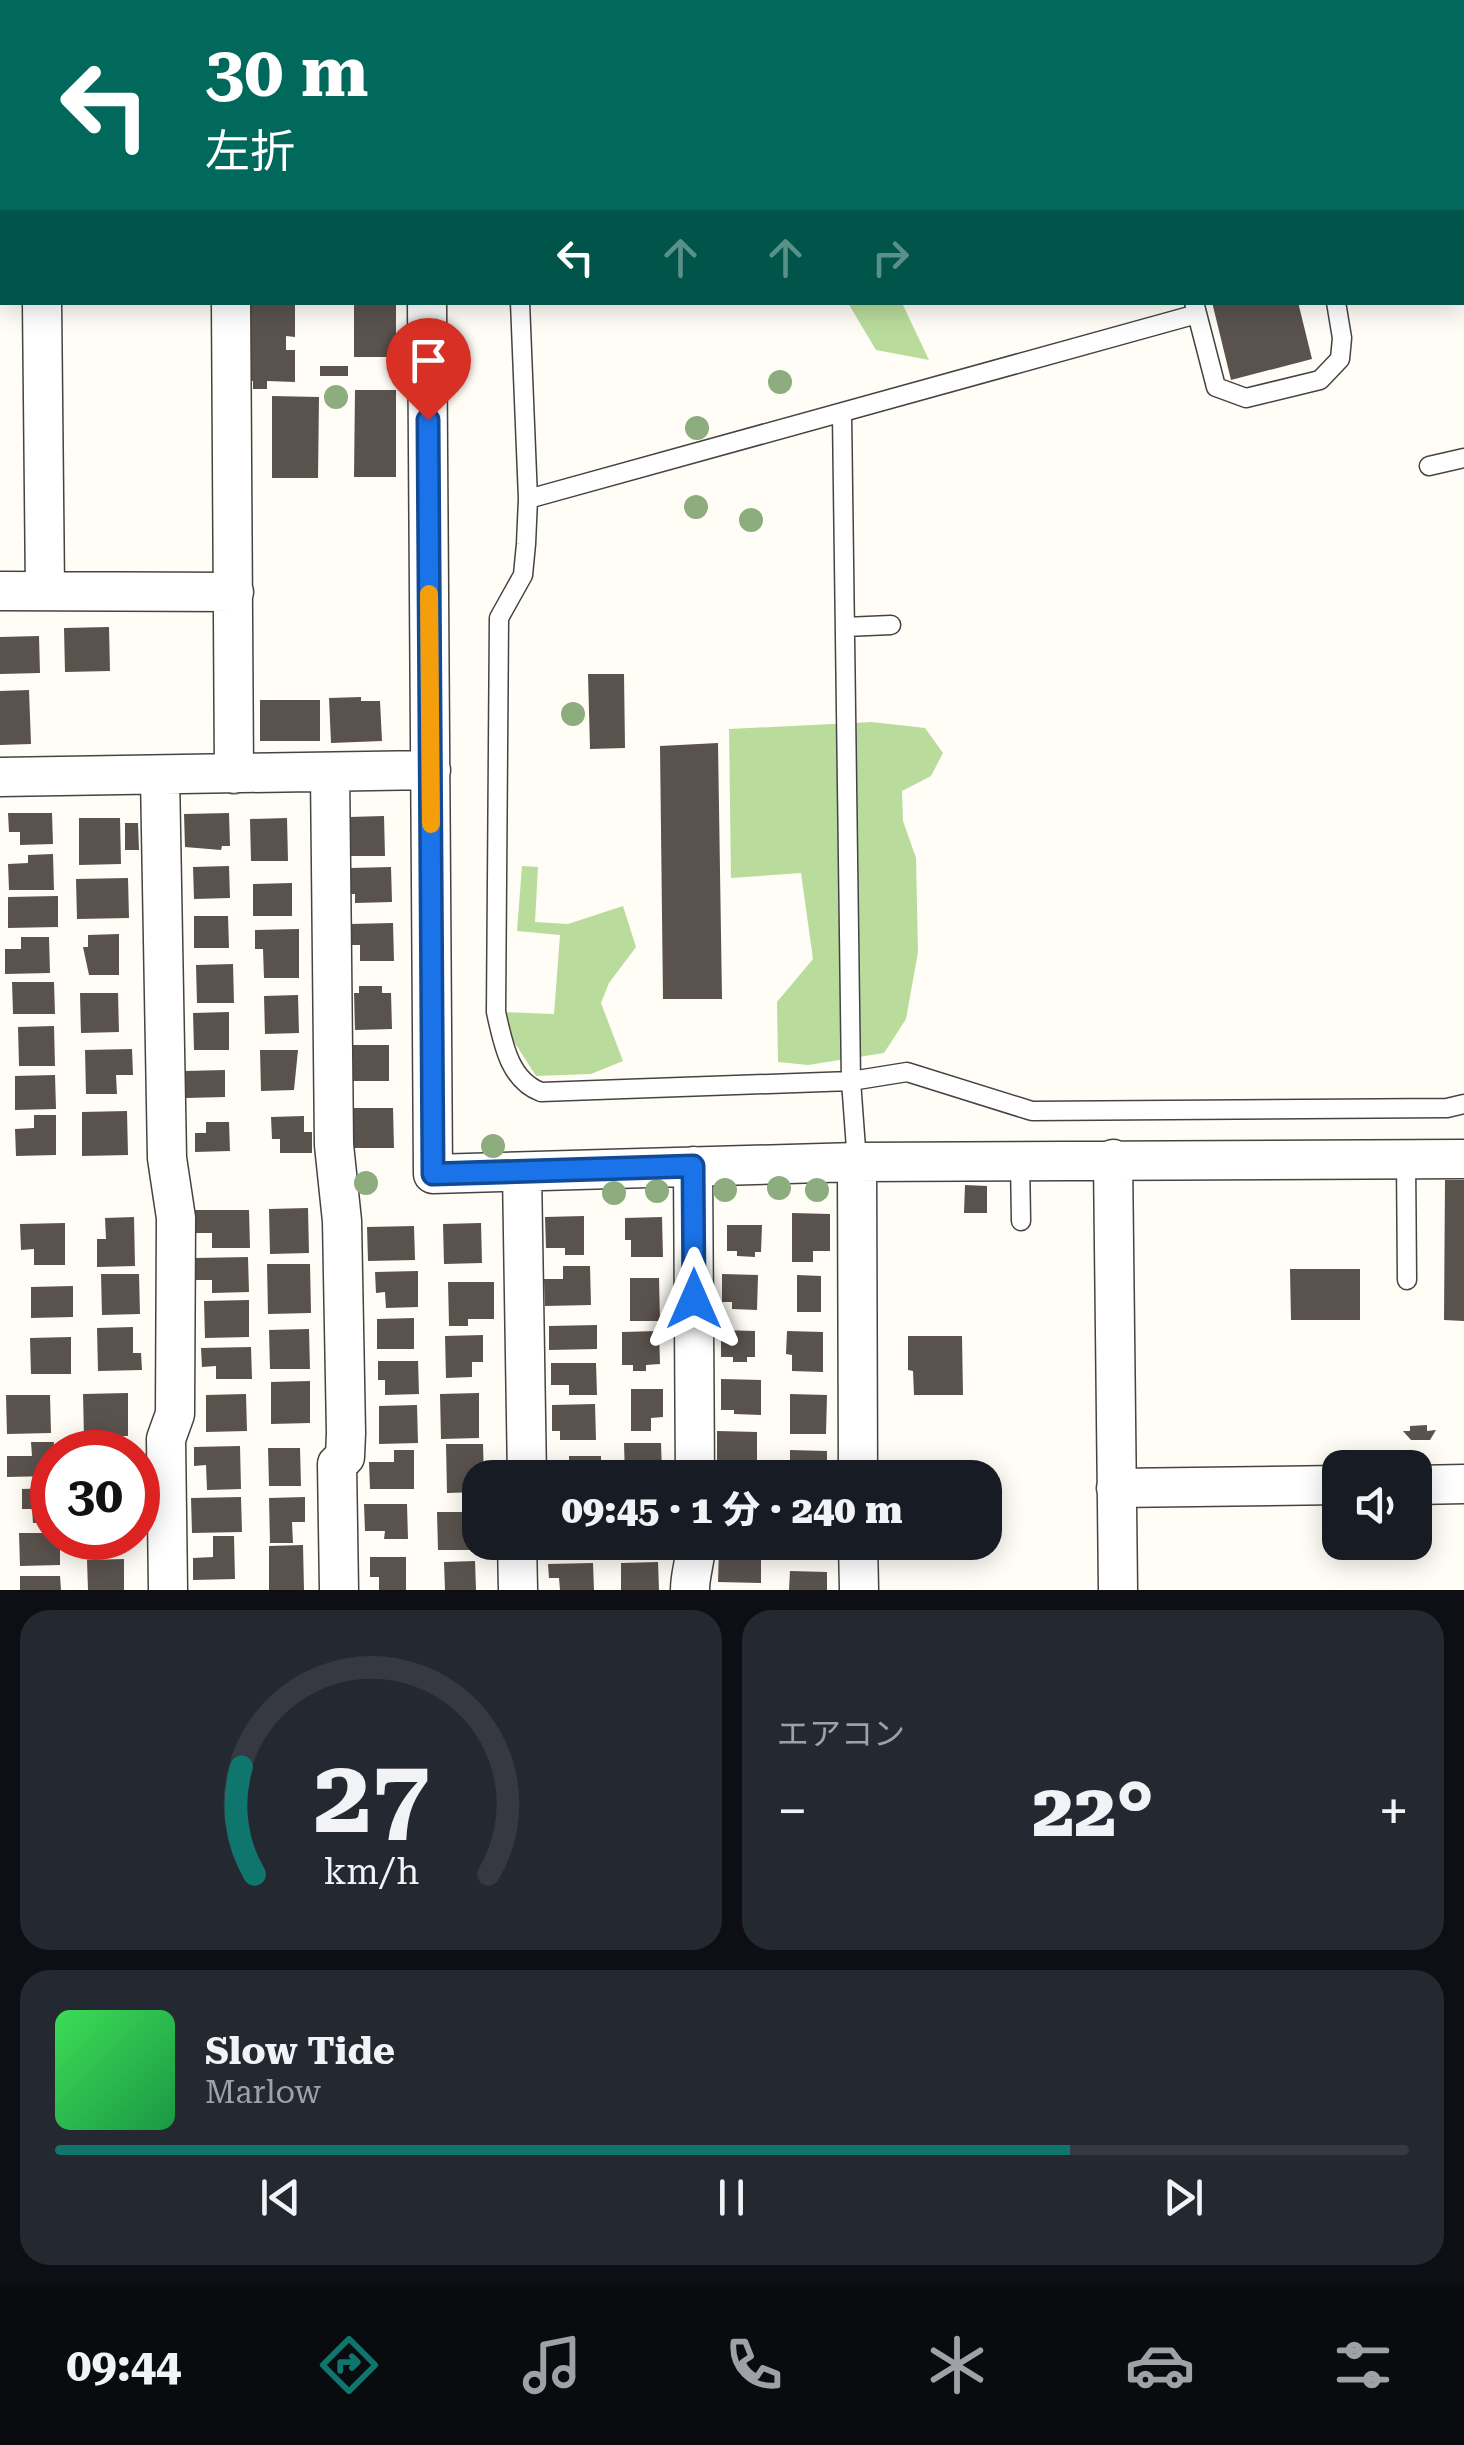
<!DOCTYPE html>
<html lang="ja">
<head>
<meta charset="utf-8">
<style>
  :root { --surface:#171b24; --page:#242831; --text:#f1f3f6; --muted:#9ea1a6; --line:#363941; --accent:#0f766e }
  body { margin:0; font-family:"Roboto Serif","Noto Sans JP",serif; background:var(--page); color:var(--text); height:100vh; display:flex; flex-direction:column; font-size:38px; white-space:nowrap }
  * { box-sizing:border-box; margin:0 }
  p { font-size:32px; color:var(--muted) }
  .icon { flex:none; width:55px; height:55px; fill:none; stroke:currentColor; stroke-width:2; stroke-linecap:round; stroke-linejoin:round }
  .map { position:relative; height:1590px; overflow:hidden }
  .panel { display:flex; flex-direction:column; gap:20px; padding:20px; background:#0d0f14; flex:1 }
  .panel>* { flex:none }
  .guide { position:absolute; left:0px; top:0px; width:1465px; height:305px; box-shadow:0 5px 25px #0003; background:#00695c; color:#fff; overflow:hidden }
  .tools { position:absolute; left:1322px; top:1450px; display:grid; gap:20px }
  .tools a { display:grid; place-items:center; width:110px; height:110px; border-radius:20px; background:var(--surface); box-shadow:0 5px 25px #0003; font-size:50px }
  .speed { position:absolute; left:30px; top:1430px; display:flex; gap:20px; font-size:50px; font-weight:700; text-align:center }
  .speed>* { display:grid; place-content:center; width:130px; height:130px; border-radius:50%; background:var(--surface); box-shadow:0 5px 25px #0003; line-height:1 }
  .speed .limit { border:15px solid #d22; background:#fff; color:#111 }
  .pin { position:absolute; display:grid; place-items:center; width:85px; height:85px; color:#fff; margin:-102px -42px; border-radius:50% 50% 50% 0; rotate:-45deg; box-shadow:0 0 10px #0007 }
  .pin .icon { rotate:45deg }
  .me { position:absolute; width:110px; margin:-55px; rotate:0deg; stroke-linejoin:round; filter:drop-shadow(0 0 8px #0008) }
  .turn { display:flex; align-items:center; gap:35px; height:210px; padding:0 40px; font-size:45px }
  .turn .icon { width:130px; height:130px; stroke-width:2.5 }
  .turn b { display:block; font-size:70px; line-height:85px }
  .lanes { display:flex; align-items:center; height:95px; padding:0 40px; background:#0003; justify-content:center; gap:50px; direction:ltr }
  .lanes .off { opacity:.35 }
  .big { font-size:75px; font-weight:800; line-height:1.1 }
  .panel .widget { flex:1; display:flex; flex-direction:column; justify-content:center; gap:15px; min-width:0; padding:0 35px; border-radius:30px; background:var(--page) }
  .panel .dial { align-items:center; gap:0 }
  .dial svg { height:260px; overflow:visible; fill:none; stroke:var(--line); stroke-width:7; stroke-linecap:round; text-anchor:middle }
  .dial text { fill:var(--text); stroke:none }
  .song { display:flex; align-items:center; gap:30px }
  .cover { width:120px; height:120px; border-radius:15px; background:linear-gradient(135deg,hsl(130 70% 55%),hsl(140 70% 35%)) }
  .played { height:10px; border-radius:5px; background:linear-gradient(90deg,var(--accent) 75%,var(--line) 75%) }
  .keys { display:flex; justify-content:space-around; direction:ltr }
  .heat { display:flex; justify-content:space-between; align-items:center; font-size:55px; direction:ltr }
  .panel .tiles { flex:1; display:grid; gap:20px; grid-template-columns:1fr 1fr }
  .widget:last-child { grid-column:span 2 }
  .trip { position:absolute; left:462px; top:1460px; width:540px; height:100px; border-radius:30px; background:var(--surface); box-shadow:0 5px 25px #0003; font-weight:800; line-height:100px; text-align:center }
  .dock { display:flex; height:160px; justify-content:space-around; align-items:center; background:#090b0e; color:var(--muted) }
  .dock .icon { width:70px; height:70px }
  .dock .active { color:var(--accent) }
  .dock b { font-size:45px; color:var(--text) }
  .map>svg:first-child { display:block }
</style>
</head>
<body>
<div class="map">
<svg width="1464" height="1590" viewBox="0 0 1464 1590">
  <rect width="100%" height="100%" fill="#fffdf5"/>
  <path fill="#b9dc9c" d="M 848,303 L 902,303 L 929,360 L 876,350 Z
    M 872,722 L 925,728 L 943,753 L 931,776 L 902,791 L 903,821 L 916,858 L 918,952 L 906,1019 L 884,1053 L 808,1065 L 778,1062 L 777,1002 L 813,959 L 801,873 L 731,878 L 729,729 Z
    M 522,866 L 538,867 L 535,922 L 568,924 L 623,906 L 636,947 L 609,983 L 601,1003 L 623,1061 L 591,1074 L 536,1076 L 511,1037 L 504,1012 L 554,1014 L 560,935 L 517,931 Z"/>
  <path fill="#5a524d" d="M 249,302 L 295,302 L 295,337 L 286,336 L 286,350 L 295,350 L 295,382 L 267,381 L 267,389 L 253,389 L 253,381 L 248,381 Z
    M 354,302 L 396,302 L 396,357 L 354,357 Z
    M 1212,302 L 1298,302 L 1312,359 L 1231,380 Z
    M 320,366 L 348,366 L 348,376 L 320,376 Z
    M 355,390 L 396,390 L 396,477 L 354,477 Z
    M 272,396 L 319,397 L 318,478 L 272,478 Z
    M 109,627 L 110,671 L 65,672 L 64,628 Z
    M 39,636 L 40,673 L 0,674 L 0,637 Z
    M 588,674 L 624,674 L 625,748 L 590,749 Z
    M 29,690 L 31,744 L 0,745 L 0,691 Z
    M 361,697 L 361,701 L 380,701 L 382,741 L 331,743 L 329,698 Z
    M 260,700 L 320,700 L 320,741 L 260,741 Z
    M 718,743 L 722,999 L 663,999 L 660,746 Z
    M 8,813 L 52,813 L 53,844 L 20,845 L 20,832 L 9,832 Z
    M 229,813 L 230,846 L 222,846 L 221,850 L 185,847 L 184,814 Z
    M 384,816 L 385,856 L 350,856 L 349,817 Z
    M 79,818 L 120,818 L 121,864 L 79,865 Z
    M 287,818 L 288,861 L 251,861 L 250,819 Z
    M 125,823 L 138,823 L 139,850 L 125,850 Z
    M 53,854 L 54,890 L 9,890 L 8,864 L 28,863 L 28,855 Z
    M 229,866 L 230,898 L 194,899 L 193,867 Z
    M 391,867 L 392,902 L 355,903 L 355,894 L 351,894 L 351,868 Z
    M 128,878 L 129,918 L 77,919 L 76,879 Z
    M 292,883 L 292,916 L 253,916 L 253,884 Z
    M 58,896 L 58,927 L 8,928 L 8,897 Z
    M 194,916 L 228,916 L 229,948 L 194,948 Z
    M 393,923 L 394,961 L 360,961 L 360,945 L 351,945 L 350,924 Z
    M 299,929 L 299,978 L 264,978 L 263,949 L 255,949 L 255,930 Z
    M 119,934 L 119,975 L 89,975 L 83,947 L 88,947 L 88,935 Z
    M 21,937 L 49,937 L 50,973 L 5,974 L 5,949 L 21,949 Z
    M 233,964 L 234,1003 L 197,1003 L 196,965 Z
    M 12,982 L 54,982 L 55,1014 L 13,1014 Z
    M 359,986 L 382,986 L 382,993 L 391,993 L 392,1029 L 355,1030 L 354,993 L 359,993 Z
    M 80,993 L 118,993 L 119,1032 L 81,1033 Z
    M 298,995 L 299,1033 L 265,1034 L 264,996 Z
    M 229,1012 L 229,1050 L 194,1050 L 193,1013 Z
    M 54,1026 L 55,1066 L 19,1066 L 18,1027 Z
    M 350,1045 L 389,1045 L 389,1081 L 350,1081 Z
    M 132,1049 L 133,1075 L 116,1075 L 117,1094 L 86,1094 L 85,1050 Z
    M 260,1050 L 298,1050 L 294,1090 L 261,1091 Z
    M 225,1070 L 225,1097 L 186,1098 L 185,1071 Z
    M 55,1075 L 56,1109 L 15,1110 L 15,1076 Z
    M 352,1108 L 393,1108 L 394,1148 L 353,1148 Z
    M 127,1111 L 128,1155 L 82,1156 L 82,1112 Z
    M 34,1115 L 56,1115 L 56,1155 L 16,1156 L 15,1129 L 34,1128 Z
    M 304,1116 L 304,1132 L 312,1132 L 312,1153 L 280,1153 L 280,1139 L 272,1139 L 271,1117 Z
    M 206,1122 L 229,1122 L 230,1151 L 195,1152 L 195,1133 L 206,1133 Z
    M 1445,1180 L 1464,1180 L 1464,1321 L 1444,1320 Z
    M 965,1185 L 987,1186 L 987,1213 L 964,1213 Z
    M 308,1208 L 309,1253 L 270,1254 L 269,1209 Z
    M 191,1210 L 249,1210 L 250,1248 L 212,1248 L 212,1233 L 192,1233 Z
    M 792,1213 L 830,1214 L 830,1251 L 813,1251 L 813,1262 L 792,1262 Z
    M 584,1216 L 584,1255 L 565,1255 L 565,1248 L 546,1248 L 545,1217 Z
    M 134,1217 L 135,1266 L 97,1267 L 97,1239 L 106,1239 L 105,1218 Z
    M 662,1217 L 663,1257 L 631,1257 L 631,1240 L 625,1240 L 625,1218 Z
    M 65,1223 L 65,1265 L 34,1265 L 34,1249 L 21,1250 L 20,1224 Z
    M 481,1223 L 482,1263 L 444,1264 L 443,1224 Z
    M 727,1225 L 762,1225 L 761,1252 L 755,1252 L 755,1257 L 737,1256 L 737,1251 L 727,1251 Z
    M 414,1226 L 415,1260 L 368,1261 L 367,1227 Z
    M 248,1257 L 249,1292 L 212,1293 L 212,1280 L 196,1280 L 195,1258 Z
    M 267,1264 L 310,1264 L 311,1313 L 268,1314 Z
    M 563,1266 L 590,1266 L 591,1305 L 545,1306 L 544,1279 L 563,1279 Z
    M 1290,1269 L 1360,1269 L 1360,1320 L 1291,1320 Z
    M 418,1271 L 418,1307 L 386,1308 L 385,1292 L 376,1293 L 375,1272 Z
    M 101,1274 L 139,1274 L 140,1314 L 102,1315 Z
    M 722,1274 L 758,1275 L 757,1310 L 732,1309 L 732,1302 L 722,1302 Z
    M 797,1275 L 821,1276 L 821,1312 L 797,1312 Z
    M 630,1278 L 659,1278 L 660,1321 L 630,1321 Z
    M 448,1282 L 494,1282 L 494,1319 L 468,1319 L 468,1326 L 449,1326 Z
    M 73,1286 L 73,1317 L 31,1318 L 31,1287 Z
    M 249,1300 L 249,1337 L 205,1338 L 204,1301 Z
    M 414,1318 L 414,1349 L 377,1349 L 377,1319 Z
    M 597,1325 L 597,1349 L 549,1350 L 549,1326 Z
    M 133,1327 L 133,1353 L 141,1353 L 142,1370 L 98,1371 L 97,1328 Z
    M 309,1329 L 310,1369 L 270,1369 L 269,1330 Z
    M 721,1330 L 755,1331 L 755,1357 L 747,1357 L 747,1362 L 733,1362 L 733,1357 L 721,1357 Z
    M 659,1331 L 660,1364 L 646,1365 L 646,1371 L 633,1371 L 633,1365 L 622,1365 L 622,1332 Z
    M 787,1331 L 823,1332 L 823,1372 L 792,1371 L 792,1355 L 786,1354 Z
    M 483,1335 L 483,1362 L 472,1362 L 472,1377 L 446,1378 L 445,1336 Z
    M 908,1336 L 962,1336 L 963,1395 L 914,1395 L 913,1371 L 908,1370 Z
    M 71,1337 L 71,1374 L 31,1374 L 30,1338 Z
    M 251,1347 L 252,1379 L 216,1379 L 216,1366 L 202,1367 L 201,1348 Z
    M 378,1361 L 418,1361 L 419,1394 L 385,1395 L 385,1380 L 378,1380 Z
    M 551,1363 L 596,1363 L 597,1395 L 569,1395 L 569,1385 L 551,1385 Z
    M 721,1379 L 761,1380 L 761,1415 L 734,1414 L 734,1410 L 721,1410 Z
    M 310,1381 L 310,1423 L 271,1424 L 271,1382 Z
    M 631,1389 L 663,1389 L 663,1417 L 651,1418 L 651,1431 L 631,1431 Z
    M 128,1393 L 128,1436 L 84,1437 L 83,1394 Z
    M 479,1393 L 479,1438 L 441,1439 L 440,1394 Z
    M 246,1394 L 247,1431 L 206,1432 L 206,1395 Z
    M 790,1394 L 827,1395 L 826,1434 L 790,1434 Z
    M 6,1395 L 50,1395 L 51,1433 L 7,1434 Z
    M 595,1404 L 596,1440 L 560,1440 L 560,1431 L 552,1431 L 552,1405 Z
    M 417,1405 L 418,1443 L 379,1444 L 379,1406 Z
    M 1427,1425 L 1427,1431 L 1436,1430 L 1430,1440 L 1411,1440 L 1403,1431 L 1410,1431 L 1410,1426 Z
    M 717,1431 L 757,1432 L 757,1474 L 717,1473 Z
    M 31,1442 L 54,1442 L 52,1476 L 7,1477 L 7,1456 L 32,1456 Z
    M 624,1443 L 661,1443 L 662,1472 L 652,1473 L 652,1478 L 625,1478 Z
    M 446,1444 L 483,1444 L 484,1478 L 480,1478 L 480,1492 L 447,1493 Z
    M 240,1446 L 241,1489 L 207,1490 L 206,1465 L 194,1466 L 194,1447 Z
    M 268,1448 L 300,1448 L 301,1486 L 269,1486 Z
    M 394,1450 L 414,1450 L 414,1489 L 370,1489 L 369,1462 L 394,1462 Z
    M 790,1450 L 827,1451 L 827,1470 L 812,1469 L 812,1478 L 790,1478 Z
    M 569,1456 L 601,1456 L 601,1478 L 551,1478 L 551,1468 L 569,1468 Z
    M 52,1488 L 52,1523 L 33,1523 L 32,1509 L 22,1509 L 22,1489 Z
    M 241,1497 L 242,1532 L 192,1533 L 191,1498 Z
    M 305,1497 L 305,1522 L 292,1522 L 293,1543 L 270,1543 L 269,1498 Z
    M 364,1504 L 407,1504 L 408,1539 L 384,1539 L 385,1531 L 365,1531 Z
    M 437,1512 L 480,1512 L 480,1542 L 490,1542 L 490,1550 L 438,1550 Z
    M 19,1533 L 52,1533 L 52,1538 L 60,1538 L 60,1565 L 20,1566 Z
    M 213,1536 L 234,1536 L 235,1579 L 193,1580 L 193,1558 L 213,1557 Z
    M 88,1538 L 120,1538 L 120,1545 L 88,1546 Z
    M 630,1542 L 662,1542 L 662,1552 L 630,1553 Z
    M 734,1542 L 761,1542 L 761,1583 L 718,1582 L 719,1548 L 734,1548 Z
    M 787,1542 L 812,1542 L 812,1554 L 787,1554 Z
    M 303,1545 L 304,1590 L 269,1590 L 269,1546 Z
    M 370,1557 L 406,1557 L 406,1590 L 379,1590 L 379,1577 L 370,1577 Z
    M 124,1559 L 124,1590 L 88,1590 L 87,1560 Z
    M 475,1561 L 476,1590 L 445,1590 L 444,1562 Z
    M 658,1562 L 659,1590 L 621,1590 L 621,1563 Z
    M 593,1563 L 594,1590 L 560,1590 L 559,1578 L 549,1578 L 548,1564 Z
    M 790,1571 L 827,1572 L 827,1590 L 789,1590 Z
    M 20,1576 L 60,1576 L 61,1590 L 20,1590 Z"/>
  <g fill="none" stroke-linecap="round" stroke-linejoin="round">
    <defs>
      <path id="lane" d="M 509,0 L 509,2
        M 1404,0 L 1405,2
        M 1462,239 L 1464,238
        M 1462,267 L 1464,272
        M 520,302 L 528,499 L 526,544 L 523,575 L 499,618 L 496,1012 C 503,1043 509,1080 541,1092 L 851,1081 L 907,1072 L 1032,1111 L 1447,1108 L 1464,1104
        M 1194,302 L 1216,387 L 1246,398 L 1320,380 L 1340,359 L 1342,338 L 1336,302
        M 842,414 L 851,1081 L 857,1162
        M 1429,466 L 1464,458
        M 528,499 L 1197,314
        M 845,627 L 891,625
        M 1406,1158 L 1407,1280
        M 1020,1160 L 1021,1221"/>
      <path id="street" d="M 40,0 L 40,2
        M 228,0 L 228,2
        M 424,0 L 424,2
        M 42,302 L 45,590
        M 231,302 L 234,774
        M 427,302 L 433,1174 L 857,1162 L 1464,1159
        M 0,591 L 234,592
        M 330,772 L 334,1145 L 342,1221 L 346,1433 L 345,1457 L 337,1464 L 339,1590
        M 160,776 L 167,1158 L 176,1218 L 175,1414 L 166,1439 L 168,1590
        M 0,777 L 431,770
        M 1113,1159 L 1118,1590
        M 857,1162 L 858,1478
        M 693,1166 L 695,1478
        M 522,1172 L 527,1478
        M 1415,1485 L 1464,1484
        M 1116,1488 L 1340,1485
        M 517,1542 L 518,1590
        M 858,1542 L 859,1590
        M 690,1590 C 690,1573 696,1560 696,1542"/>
    </defs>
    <use href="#lane" stroke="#444" stroke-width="21"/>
    <use href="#street" stroke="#444" stroke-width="41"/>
    <use href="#lane" stroke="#fff" stroke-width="18"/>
    <use href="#street" stroke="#fff" stroke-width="38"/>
  </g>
  <g fill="#8dad7f">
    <circle cx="780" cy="382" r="12"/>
    <circle cx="336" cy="397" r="12"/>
    <circle cx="697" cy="428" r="12"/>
    <circle cx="696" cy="507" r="12"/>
    <circle cx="751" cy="520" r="12"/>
    <circle cx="573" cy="714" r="12"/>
    <circle cx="493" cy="1146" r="12"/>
    <circle cx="366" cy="1183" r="12"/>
    <circle cx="779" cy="1188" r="12"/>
    <circle cx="725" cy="1190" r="12"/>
    <circle cx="817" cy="1190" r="12"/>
    <circle cx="657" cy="1191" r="12"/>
    <circle cx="614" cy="1193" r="12"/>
  </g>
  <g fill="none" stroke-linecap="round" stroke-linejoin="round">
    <defs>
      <path id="route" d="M 428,420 L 433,1174 L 693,1166 L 694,1299"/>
    </defs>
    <use href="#route" stroke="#114b97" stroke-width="25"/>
    <use href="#route" stroke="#1a73e8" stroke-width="18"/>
    <path stroke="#f59e0b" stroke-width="18" d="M 429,594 L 431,824"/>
  </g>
</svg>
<div class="tools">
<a><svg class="icon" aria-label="sound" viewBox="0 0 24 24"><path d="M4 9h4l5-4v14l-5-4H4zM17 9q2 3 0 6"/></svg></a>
</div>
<div class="speed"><div class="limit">30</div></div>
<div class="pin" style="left:428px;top:420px;background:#d93025"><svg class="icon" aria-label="arrive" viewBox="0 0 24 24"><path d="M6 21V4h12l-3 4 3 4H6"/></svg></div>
<svg class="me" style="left:694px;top:1299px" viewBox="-20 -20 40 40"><path d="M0-17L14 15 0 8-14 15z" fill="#1a73e8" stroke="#fff" stroke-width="4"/></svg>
<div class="trip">09:45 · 1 分 · 240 m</div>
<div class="guide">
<div class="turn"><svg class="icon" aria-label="left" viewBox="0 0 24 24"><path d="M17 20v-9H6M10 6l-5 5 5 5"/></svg><div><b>30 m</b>左折</div></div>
<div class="lanes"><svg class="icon" aria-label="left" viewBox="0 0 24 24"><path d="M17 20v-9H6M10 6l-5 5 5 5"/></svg><svg class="icon off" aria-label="ahead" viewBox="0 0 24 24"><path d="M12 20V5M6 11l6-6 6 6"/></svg><svg class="icon off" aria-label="ahead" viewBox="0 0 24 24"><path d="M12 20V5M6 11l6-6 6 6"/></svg><svg class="icon off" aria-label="right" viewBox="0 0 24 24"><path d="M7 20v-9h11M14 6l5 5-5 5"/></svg></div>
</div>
</div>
<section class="panel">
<div class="tiles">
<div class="widget dial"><svg viewBox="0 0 100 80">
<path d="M14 69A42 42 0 1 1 86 69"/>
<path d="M14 69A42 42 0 0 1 10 36" stroke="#0f766e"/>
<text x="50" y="56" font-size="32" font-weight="700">27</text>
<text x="50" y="72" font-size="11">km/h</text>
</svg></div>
<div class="widget"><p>エアコン</p>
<div class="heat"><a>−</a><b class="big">22°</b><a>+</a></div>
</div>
<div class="widget">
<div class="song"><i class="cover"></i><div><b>Slow Tide</b><p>Marlow</p></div></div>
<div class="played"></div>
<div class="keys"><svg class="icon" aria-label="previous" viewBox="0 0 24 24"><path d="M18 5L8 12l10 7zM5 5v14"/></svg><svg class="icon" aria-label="pause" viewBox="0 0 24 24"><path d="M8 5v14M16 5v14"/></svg><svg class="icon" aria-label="next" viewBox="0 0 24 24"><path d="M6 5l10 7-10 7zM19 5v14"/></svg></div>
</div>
</div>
</section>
<nav class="dock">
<b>09:44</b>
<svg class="icon active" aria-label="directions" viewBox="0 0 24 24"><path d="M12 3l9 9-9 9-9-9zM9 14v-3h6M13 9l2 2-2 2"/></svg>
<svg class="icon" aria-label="music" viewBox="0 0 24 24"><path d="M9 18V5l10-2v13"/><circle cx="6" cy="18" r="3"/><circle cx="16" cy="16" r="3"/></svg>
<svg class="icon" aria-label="phone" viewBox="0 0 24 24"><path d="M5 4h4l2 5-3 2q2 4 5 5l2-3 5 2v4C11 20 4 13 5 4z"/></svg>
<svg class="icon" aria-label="climate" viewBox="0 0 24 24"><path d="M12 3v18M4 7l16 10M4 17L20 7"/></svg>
<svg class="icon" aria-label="car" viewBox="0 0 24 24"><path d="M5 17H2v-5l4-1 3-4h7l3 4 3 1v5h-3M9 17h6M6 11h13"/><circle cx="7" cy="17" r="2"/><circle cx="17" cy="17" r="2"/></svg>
<svg class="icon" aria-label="filters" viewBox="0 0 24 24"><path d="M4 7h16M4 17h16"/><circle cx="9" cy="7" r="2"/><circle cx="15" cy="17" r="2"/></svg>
</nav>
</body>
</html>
